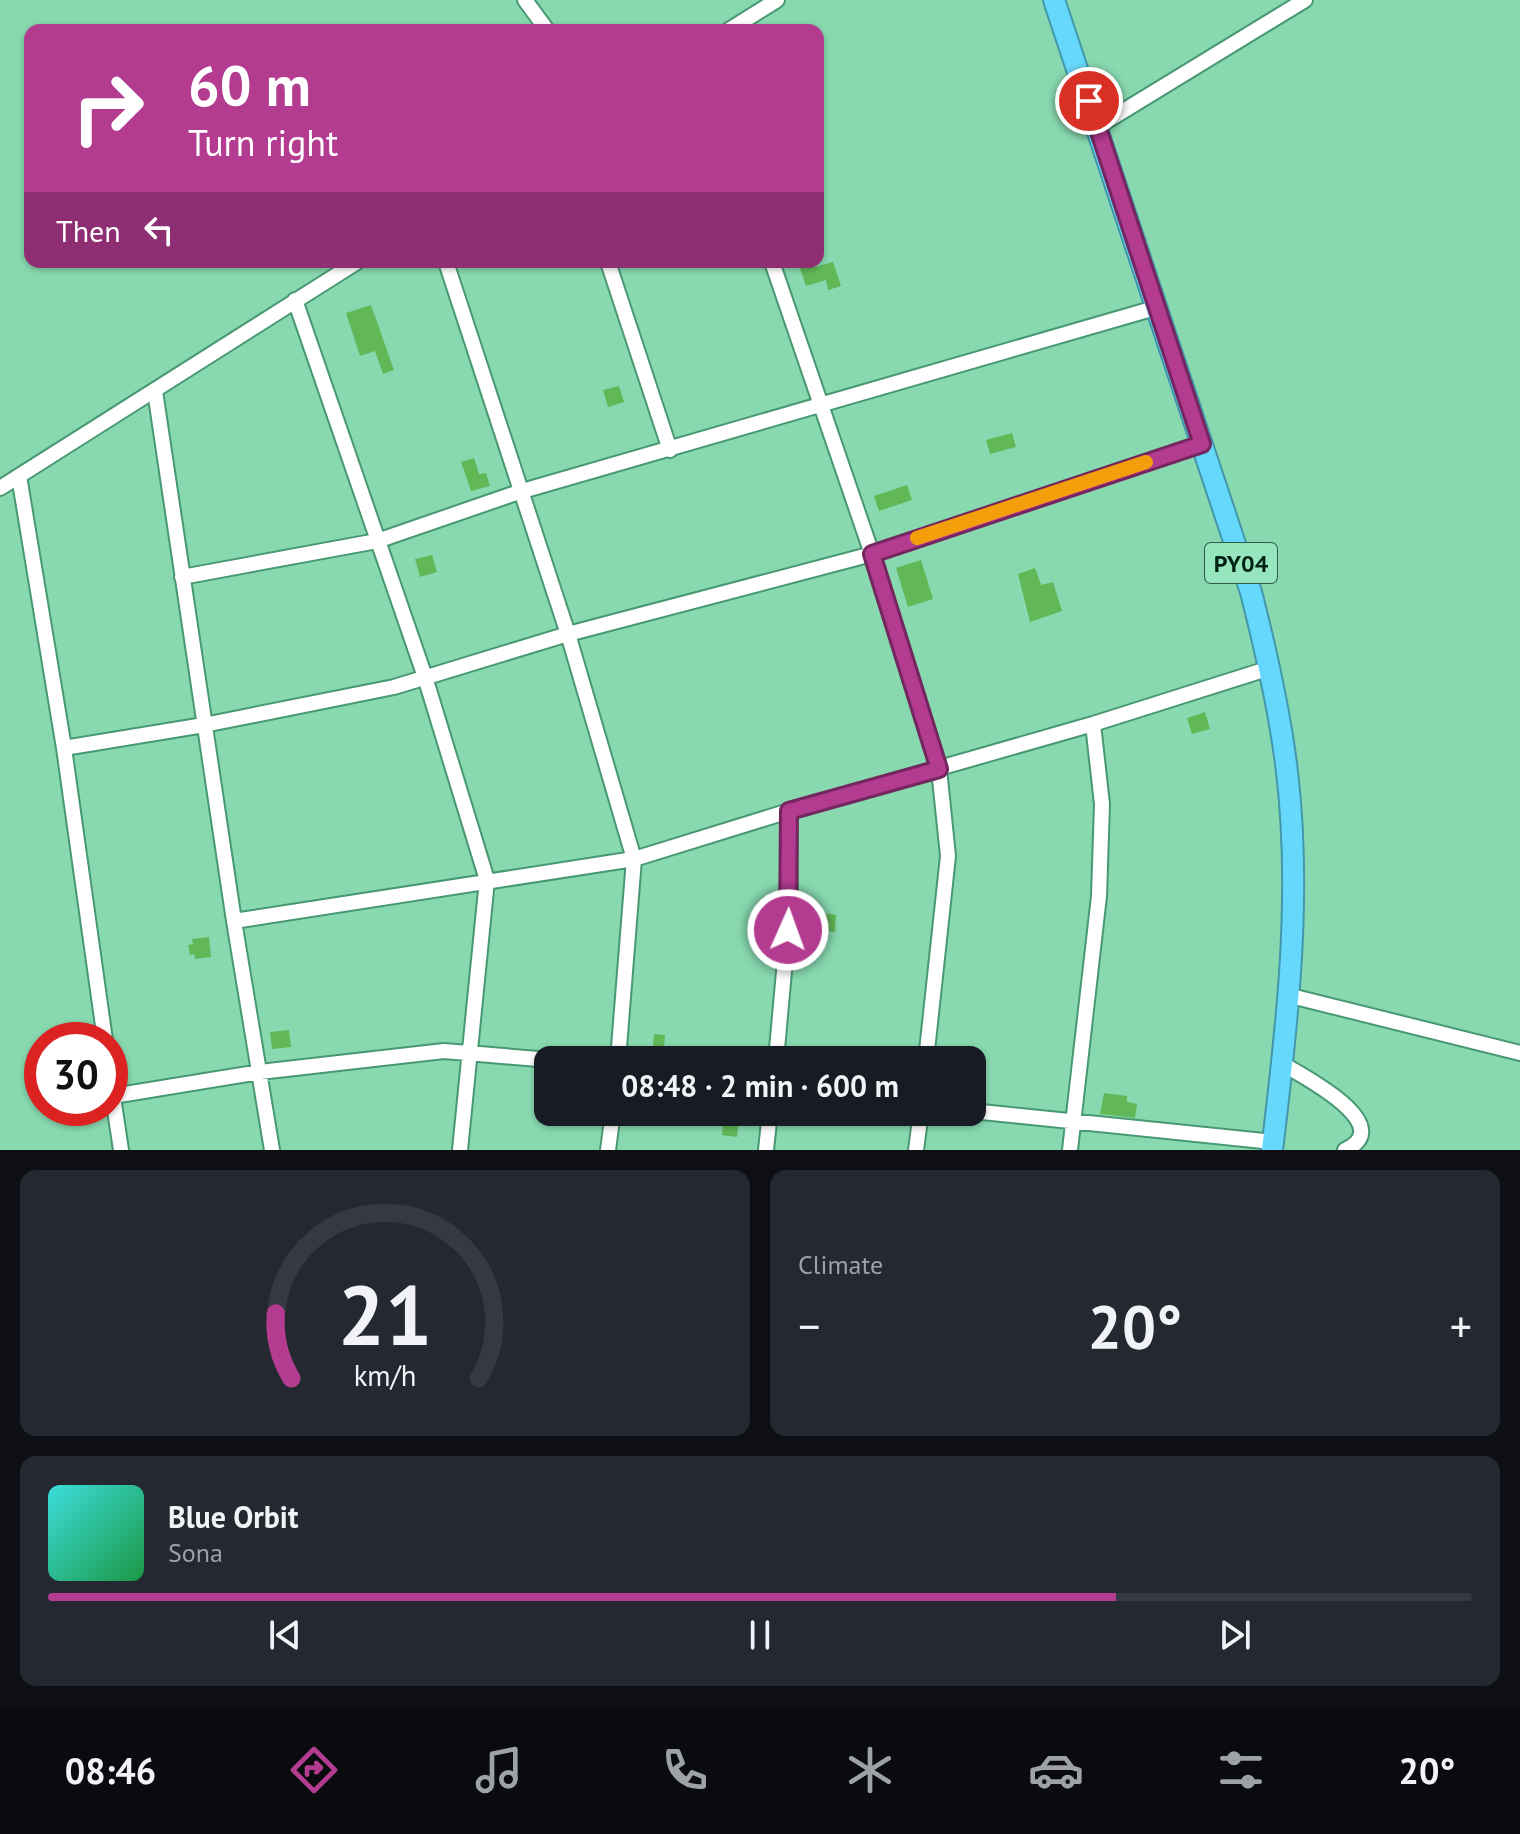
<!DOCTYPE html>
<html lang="en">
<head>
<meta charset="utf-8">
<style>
  :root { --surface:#171b24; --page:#242831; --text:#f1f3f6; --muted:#9ea1a6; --line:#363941; --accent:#b33b90 }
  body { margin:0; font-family:"PT Sans",sans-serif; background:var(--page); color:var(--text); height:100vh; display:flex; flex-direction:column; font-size:30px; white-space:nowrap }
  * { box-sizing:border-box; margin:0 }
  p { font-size:26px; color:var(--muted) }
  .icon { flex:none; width:44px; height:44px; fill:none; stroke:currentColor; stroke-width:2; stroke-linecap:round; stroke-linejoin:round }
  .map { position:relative; height:1150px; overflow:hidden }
  .drawer { display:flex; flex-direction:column; gap:20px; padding:20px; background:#0d0f14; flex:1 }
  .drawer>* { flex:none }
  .guide { position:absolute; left:24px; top:24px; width:800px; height:244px; border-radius:16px; box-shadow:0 2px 6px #0004; background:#b33b90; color:#fff; overflow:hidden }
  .speed { position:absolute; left:24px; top:1022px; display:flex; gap:16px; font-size:40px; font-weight:700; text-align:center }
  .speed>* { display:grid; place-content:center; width:104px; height:104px; border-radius:50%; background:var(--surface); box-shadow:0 2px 6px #0004; line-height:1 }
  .speed .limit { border:12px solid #d22; background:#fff; color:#111 }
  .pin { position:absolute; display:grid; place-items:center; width:68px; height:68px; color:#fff; margin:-34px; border:4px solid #fff; border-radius:50%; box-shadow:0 2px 8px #0007 }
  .me { position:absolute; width:88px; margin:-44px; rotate:2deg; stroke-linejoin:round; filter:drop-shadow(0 0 6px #0008) }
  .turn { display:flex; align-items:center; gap:28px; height:168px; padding:0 32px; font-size:36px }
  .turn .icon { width:104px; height:104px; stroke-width:2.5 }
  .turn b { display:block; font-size:56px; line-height:68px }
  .then { display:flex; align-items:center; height:76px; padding:0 32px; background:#0003; gap:16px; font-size:30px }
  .big { font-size:60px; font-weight:800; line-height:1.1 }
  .drawer .widget { flex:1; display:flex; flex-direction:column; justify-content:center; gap:12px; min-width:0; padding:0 28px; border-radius:16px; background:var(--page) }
  .drawer .dial { align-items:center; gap:0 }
  .dial svg { height:208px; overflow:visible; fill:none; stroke:var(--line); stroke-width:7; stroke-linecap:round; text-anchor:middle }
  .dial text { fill:var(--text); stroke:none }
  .song { display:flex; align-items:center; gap:24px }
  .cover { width:96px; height:96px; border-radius:12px; background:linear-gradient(135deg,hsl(180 70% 55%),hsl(140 70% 35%)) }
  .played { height:8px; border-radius:4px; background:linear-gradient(90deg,var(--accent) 75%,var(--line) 75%) }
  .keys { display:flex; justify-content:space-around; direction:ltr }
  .heat { display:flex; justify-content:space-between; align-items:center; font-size:44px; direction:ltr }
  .drawer .tiles { flex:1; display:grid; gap:20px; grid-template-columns:1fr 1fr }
  .widget:last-child { grid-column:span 2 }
  .trip { position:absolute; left:534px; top:1046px; width:452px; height:80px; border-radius:16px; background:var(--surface); box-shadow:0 2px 6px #0004; font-weight:800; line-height:80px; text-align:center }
  .tab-bar { display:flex; height:128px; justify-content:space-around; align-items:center; background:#090b0e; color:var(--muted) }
  .tab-bar .icon { width:56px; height:56px }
  .tab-bar .on { color:var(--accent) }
  .tab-bar b { font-size:36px; color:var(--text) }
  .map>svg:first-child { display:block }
</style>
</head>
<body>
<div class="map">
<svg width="1520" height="1150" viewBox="0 0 1520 1150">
  <rect width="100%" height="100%" fill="#88d9b0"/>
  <path fill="#62b857" d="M 798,262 L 813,262 L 815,267 L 833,262 L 841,286 L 828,290 L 826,280 L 806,286 Z
    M 371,305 L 394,370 L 383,374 L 375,351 L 360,356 L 346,313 Z
    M 619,386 L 624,402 L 608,407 L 603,390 Z
    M 1012,433 L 1016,447 L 990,454 L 986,440 Z
    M 474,458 L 479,474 L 486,473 L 490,486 L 471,491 L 461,462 Z
    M 907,485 L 912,500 L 879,511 L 874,496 Z
    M 432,555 L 437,572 L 420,577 L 415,559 Z
    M 921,560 L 933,599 L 908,607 L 896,568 Z
    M 1035,568 L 1041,585 L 1053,582 L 1062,611 L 1030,622 L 1018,574 Z
    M 1205,712 L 1210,729 L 1192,734 L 1187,718 Z
    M 815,912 L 836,915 L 835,932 L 814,929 Z
    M 209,937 L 211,957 L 195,959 L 194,954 L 190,955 L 188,945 L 193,944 L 192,939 Z
    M 289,1030 L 291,1047 L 272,1049 L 270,1032 Z
    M 654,1034 L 665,1035 L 663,1060 L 652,1060 Z
    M 1104,1093 L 1127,1096 L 1127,1102 L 1137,1104 L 1135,1118 L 1100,1114 Z
    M 724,1115 L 739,1118 L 737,1137 L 722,1135 Z"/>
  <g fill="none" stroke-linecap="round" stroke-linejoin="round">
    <defs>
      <path id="minor" d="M 525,0 L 547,30
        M 729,30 L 777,0
        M 1097,127 L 1305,0
        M 446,262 L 568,634 L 634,859 L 618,1060
        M 608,262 L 670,450
        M 772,262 L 872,554 L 939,769 L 948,856 L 926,1060
        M 295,300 L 425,677 L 487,880 L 460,1150
        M 155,391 L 234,921 L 272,1150
        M 19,476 L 64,748 L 105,1040
        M 0,488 L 357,262
        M 182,577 L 377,541 L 519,492 L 1155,308
        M 64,748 L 204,725 L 394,687 L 568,634 L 872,554 L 1202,444
        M 234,921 L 634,859 L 789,811 L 1093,724 L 1270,668
        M 1287,995 L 1520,1053
        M 776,1060 L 790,905 L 789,811
        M 1281,1063 C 1299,1074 1400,1125 1345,1150
        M 110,1077 L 121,1150
        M 113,1096 L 260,1072 L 444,1051 L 550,1060
        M 972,1111 L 1273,1142
        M 608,1150 L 613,1112
        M 766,1150 L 770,1112
        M 916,1150 L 921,1112
        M 1070,1150 L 1099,896 L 1102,804 L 1093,724"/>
      <path id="highway" d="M 1054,0 L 1251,592 C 1266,651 1280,711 1287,772 C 1302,896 1287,1027 1272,1150"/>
    </defs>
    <use href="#minor" stroke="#489873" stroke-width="18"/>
    <use href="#highway" stroke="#4298aa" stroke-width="24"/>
    <use href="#minor" stroke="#fff" stroke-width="14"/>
    <use href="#highway" stroke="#66d8fc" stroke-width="20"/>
  </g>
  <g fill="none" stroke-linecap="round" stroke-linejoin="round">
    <defs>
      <path id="route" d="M 788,930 L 789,811 L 939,769 L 872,554 L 1202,444 L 1089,101"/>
    </defs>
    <use href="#route" stroke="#74265e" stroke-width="20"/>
    <use href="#route" stroke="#b33b90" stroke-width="14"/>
    <path stroke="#f59e0b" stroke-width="14" d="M 917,538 L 1146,462"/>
  </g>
  <g text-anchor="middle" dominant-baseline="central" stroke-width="7" stroke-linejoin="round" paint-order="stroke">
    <rect fill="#95e6bd" stroke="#2d5c46" stroke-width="2" x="1205" y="543" width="72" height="40" rx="6"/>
    <g font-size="24" font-weight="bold" fill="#002113">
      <text x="1241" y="563">PY04</text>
    </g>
  </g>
</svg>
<div class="speed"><div class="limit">30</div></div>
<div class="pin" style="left:1089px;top:101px;background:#d93025"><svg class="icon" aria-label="arrive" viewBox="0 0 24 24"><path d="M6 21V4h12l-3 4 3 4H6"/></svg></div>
<svg class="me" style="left:788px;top:930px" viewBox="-20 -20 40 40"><circle r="17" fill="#b33b90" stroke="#fff" stroke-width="3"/><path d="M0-11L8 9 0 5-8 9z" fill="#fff"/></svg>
<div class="trip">08:48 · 2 min · 600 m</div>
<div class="guide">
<div class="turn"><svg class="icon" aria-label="right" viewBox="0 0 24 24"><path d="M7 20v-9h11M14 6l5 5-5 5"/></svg><div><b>60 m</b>Turn right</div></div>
<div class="then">Then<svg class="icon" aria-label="left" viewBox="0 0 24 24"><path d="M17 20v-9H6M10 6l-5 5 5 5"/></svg></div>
</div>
</div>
<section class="drawer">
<div class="tiles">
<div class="widget dial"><svg viewBox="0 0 100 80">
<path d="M14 69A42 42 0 1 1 86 69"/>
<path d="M14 69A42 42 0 0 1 8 44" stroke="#b33b90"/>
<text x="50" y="56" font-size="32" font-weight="700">21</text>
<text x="50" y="72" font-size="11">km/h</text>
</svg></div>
<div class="widget"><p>Climate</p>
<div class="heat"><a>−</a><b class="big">20°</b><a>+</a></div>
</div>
<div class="widget">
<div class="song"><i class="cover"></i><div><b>Blue Orbit</b><p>Sona</p></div></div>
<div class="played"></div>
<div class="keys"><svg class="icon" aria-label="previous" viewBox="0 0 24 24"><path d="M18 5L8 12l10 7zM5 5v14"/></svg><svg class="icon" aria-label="pause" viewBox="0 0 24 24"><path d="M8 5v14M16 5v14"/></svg><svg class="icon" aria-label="next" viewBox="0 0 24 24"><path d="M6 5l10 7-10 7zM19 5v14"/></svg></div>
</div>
</div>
</section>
<nav class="tab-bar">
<b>08:46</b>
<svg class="icon on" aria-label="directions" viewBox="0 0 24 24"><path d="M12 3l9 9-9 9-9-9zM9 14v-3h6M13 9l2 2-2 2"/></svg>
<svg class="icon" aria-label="music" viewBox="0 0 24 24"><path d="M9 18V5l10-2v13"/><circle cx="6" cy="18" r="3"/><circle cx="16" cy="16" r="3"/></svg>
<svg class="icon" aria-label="phone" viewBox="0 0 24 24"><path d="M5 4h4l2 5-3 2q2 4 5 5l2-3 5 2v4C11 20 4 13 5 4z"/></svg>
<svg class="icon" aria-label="climate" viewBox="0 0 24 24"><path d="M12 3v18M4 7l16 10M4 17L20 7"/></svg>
<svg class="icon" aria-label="car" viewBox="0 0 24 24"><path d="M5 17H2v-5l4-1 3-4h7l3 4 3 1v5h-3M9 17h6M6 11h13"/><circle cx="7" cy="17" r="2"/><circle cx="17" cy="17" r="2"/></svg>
<svg class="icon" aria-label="filters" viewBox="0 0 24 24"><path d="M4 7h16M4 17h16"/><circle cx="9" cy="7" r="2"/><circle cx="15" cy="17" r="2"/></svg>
<b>20°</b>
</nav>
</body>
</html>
